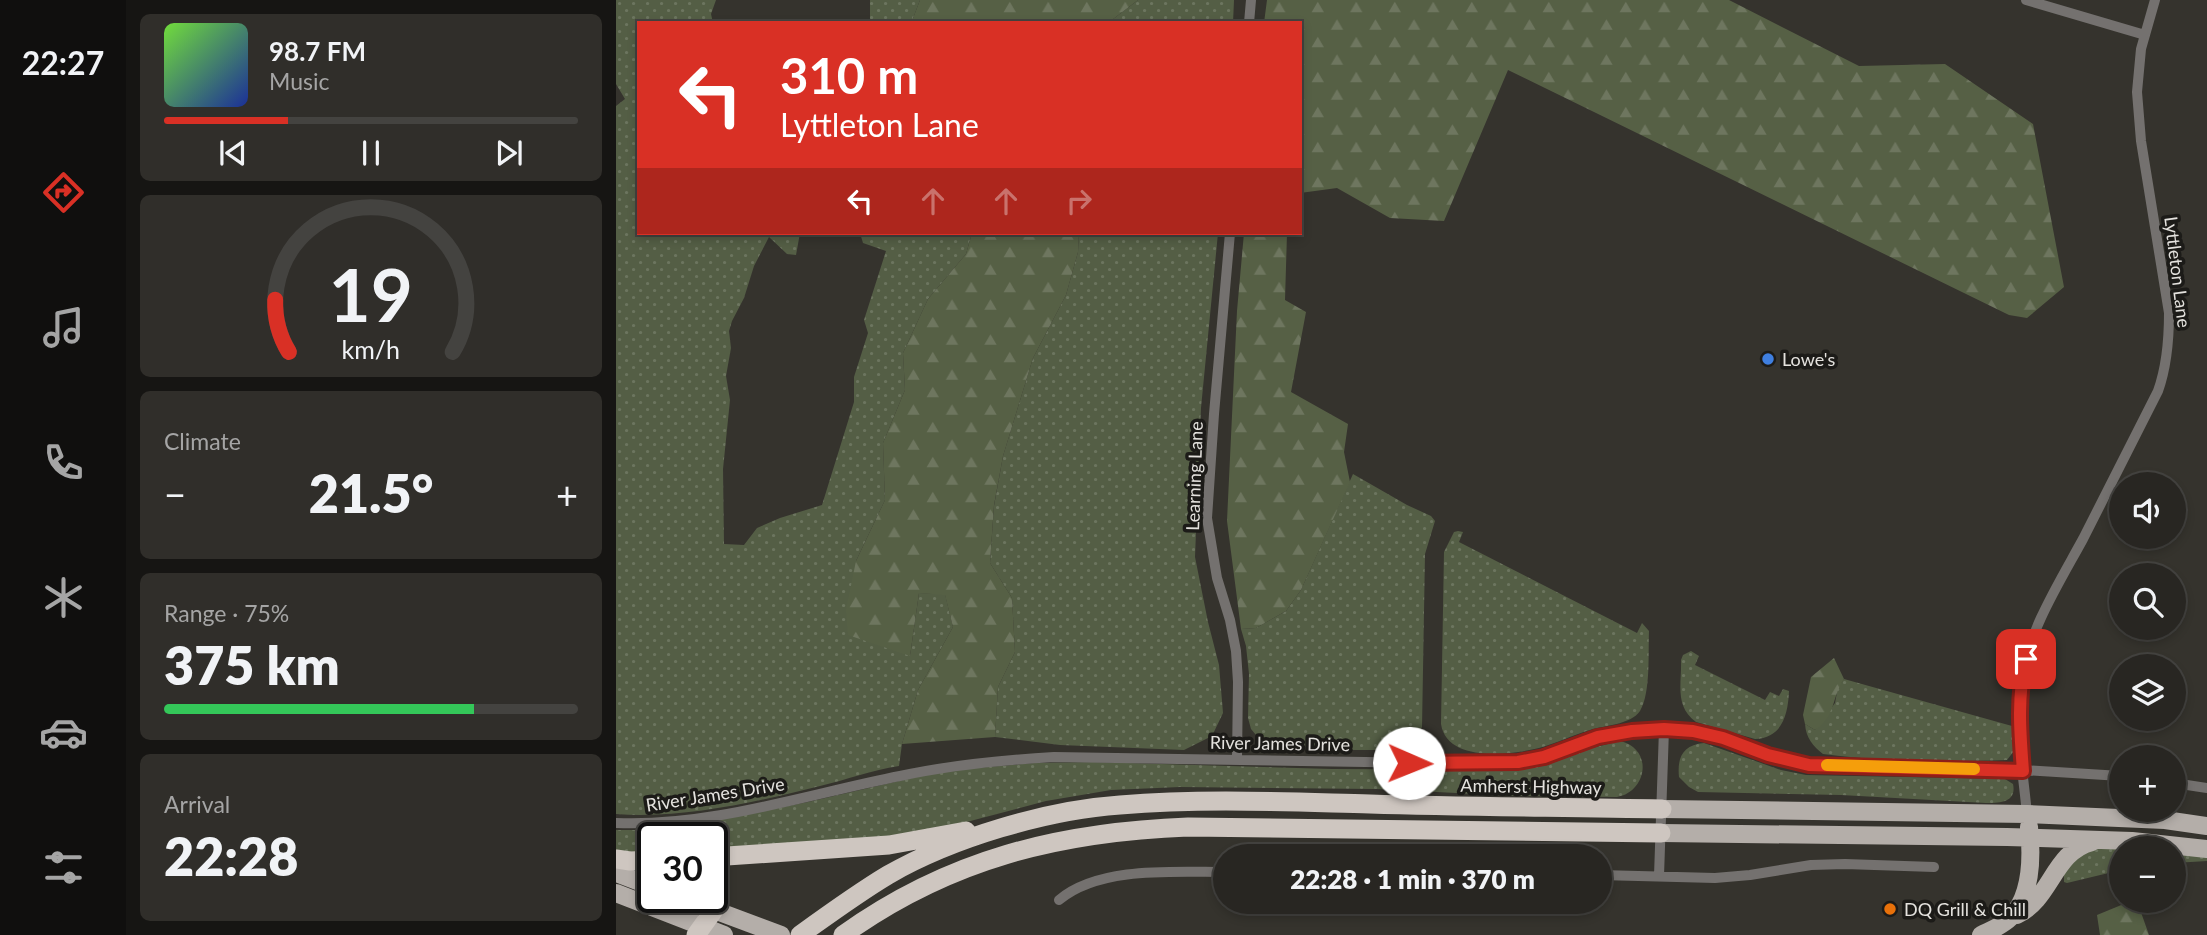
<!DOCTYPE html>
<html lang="en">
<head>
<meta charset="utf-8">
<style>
  :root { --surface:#282622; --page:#302e2a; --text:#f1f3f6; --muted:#a5a5a5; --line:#444340; --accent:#d93025 }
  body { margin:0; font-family:Lato,sans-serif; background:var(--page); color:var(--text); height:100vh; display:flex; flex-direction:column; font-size:26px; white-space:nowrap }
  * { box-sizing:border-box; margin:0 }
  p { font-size:23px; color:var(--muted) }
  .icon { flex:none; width:38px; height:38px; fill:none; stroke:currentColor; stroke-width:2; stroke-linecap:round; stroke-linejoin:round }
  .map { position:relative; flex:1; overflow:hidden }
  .side { display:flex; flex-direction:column; gap:14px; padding:14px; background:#161513; width:490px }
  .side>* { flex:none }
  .top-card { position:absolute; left:21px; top:21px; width:665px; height:214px; border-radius:0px; box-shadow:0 4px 10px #0003,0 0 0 2px var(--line); background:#d93025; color:#fff; overflow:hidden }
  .controls { position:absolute; left:1493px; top:472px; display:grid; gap:14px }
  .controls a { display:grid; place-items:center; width:77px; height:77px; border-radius:50%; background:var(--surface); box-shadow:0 4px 10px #0003,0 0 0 2px var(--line); font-size:35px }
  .speed { position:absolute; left:21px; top:822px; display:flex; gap:14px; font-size:35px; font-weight:700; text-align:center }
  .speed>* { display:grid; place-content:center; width:91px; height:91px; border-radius:50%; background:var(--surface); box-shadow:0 4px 10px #0003,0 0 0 2px var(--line); line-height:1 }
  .speed .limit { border:4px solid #111; border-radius:10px; background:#fff; color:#111 }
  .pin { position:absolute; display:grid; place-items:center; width:60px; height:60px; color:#fff; margin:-30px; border-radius:14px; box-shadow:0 4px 10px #0006 }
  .me { position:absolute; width:77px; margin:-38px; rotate:91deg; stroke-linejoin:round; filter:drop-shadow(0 0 5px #0008) }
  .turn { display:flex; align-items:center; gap:24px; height:147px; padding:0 28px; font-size:32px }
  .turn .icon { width:91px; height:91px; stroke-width:2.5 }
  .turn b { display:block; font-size:49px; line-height:60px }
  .lanes { display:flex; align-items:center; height:66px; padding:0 28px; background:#0003; justify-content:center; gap:35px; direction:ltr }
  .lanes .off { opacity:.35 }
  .big { font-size:52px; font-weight:800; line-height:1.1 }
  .side .tile { flex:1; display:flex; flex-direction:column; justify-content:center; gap:10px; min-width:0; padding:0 24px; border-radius:10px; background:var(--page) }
  .side .dial { align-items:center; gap:0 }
  .dial svg { height:182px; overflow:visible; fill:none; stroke:var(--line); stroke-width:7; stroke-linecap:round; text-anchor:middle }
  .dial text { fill:var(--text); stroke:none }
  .song { display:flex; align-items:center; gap:21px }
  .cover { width:84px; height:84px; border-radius:10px; background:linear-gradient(135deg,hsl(100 70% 55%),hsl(230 70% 35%)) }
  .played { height:7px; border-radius:4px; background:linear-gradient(90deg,var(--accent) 30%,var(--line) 30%) }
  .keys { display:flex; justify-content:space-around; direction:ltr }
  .heat { display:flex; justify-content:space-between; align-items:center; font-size:38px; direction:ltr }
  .charge { height:10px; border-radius:5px; background:linear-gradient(90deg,#34c759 75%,var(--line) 0) }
  .trip { position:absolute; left:597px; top:844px; width:399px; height:70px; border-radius:35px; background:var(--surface); box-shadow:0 4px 10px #0003,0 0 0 2px var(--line); font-weight:800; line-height:70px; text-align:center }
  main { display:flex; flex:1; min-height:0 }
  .tab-bar { display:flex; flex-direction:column; width:126px; justify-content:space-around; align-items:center; background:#100f0e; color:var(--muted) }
  .tab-bar .icon { width:49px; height:49px }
  .tab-bar .current { color:var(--accent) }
  .tab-bar b { font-size:32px; color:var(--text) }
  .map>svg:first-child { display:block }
</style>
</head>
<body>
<main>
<nav class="tab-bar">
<b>22:27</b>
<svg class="icon current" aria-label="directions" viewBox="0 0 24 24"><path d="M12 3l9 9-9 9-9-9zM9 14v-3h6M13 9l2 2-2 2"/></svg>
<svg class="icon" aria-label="music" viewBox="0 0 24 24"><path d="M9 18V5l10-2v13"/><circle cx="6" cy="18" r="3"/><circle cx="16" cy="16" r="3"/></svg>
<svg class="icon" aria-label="phone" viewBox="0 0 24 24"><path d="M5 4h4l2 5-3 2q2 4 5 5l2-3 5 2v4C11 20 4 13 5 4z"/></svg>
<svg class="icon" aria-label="climate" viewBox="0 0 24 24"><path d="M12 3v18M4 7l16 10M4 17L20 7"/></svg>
<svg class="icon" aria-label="car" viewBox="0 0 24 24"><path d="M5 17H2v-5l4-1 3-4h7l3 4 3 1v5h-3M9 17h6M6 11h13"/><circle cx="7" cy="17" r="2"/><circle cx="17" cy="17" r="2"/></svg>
<svg class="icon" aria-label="filters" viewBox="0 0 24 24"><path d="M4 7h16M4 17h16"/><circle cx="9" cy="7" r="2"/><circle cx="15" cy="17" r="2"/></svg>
</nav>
<section class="side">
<div class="tile">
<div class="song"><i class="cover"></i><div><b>98.7 FM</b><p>Music</p></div></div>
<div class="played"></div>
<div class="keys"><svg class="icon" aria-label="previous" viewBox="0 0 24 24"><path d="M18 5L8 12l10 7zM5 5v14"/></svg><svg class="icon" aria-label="pause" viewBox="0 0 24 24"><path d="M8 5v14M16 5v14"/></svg><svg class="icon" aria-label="next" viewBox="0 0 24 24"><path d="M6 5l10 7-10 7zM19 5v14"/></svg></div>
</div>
<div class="tile dial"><svg viewBox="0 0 100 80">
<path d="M14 69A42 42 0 1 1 86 69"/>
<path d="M14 69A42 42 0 0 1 8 46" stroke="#d93025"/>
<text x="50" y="56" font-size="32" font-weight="700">19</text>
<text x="50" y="72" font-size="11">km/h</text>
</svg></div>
<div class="tile"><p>Climate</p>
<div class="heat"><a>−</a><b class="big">21.5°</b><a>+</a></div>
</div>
<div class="tile"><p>Range · 75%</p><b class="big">375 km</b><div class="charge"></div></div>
<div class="tile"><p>Arrival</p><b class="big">22:28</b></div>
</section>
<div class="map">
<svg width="1591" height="935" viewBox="0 0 1591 935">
  <defs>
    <pattern id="grass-dots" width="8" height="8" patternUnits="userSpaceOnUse" patternTransform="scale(1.75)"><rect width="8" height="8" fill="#545e45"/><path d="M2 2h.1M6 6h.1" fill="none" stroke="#6c755f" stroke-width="1.8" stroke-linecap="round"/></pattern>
    <pattern id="forest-firs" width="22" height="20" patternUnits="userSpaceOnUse" patternTransform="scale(1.75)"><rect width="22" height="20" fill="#566045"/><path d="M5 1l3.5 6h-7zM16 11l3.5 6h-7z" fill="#6e765f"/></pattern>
  </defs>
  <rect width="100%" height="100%" fill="#35332d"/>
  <path fill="url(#grass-dots)" d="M 0,0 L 100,0 L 95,14 L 97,23 L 23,23 L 23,233 L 184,233 L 180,255 L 171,254 L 153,237 L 138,266 L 128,298 L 116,321 L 113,331 L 115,348 L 110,376 L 114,400 L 107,469 L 108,544 L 128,545 L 141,528 L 164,518 L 206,505 L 238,402 L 238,377 L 252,333 L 248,320 L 270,251 L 247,243 L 244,233 L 356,233 L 350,254 L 312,299 L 287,353 L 289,390 L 267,443 L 269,500 L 240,561 L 294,656 L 303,593 L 329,594 L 337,627 L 302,690 L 286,744 L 283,766 C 256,770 230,780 204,786 C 140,802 66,819 0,814 L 0,106 L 9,99 L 0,84 Z
    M 254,0 L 304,0 L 296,21 L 298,23 L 254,23 Z
    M 522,0 L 618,0 L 617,23 L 492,23 Z
    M 463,233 L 602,233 L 585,408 L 579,557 L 592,622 L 603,665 L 607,713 L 596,736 L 568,750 L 444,745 L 379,737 L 382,687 L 399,652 L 396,598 L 374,563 L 378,506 L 387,456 L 417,358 L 450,295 L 462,252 Z
    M 737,474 L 791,505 L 815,516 L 819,521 L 809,554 L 806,727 C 801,738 795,744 784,750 L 692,750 L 663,742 L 649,741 L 640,735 L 635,729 L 632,718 L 633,674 L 630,646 L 625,629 L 640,628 L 670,611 L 685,590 Z
    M 842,531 L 847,532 L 843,542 L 1021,633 L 1026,623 L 1033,631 C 1032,652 1035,693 1024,711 C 1014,725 989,725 974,730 C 957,735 941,743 923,748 C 895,755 831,763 825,724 L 828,552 L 838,532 Z
    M 1075,651 L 1083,656 L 1079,665 L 1149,700 L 1154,692 L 1163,696 L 1167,689 L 1173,691 C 1172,715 1166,738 1139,739 L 1080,722 C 1058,706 1066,683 1065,660 L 1067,655 Z
    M 1228,679 L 1396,726 L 1398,733 L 1398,751 L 1391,760 C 1332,762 1265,762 1207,754 C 1197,746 1190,738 1189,724 L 1199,730 L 1219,703 L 1222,687 Z
    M 1004,741 C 1038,749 1031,792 1001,797 L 901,796 L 760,789 L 564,787 L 495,790 L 430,801 L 301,835 L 96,853 L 96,838 L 37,838 L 37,855 L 0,853 L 0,830 L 27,830 L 82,824 L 192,802 L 309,775 L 348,769 L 419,763 L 477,762 L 716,769 L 897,770 L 931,765 L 976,748 Z
    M 1088,743 L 1165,770 L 1190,775 L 1389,779 L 1397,784 C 1401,803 1383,803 1370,803 L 1225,795 L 1082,792 L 1073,787 L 1063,777 C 1061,757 1067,745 1088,743 Z
    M 1472,847 L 1505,849 L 1505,870 L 1451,883 L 1448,882 L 1448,869 Z
    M 1558,853 L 1591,857 L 1591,861 L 1558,863 Z"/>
  <path fill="url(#forest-firs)" d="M 304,0 L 522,0 L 492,23 L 298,23 L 296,21 Z
    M 651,0 L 1113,0 L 1243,66 L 1329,64 L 1417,124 L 1448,287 L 1411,318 L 1393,315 L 892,70 L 828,221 L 774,218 L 721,188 L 684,193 L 684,23 L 648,23 Z
    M 356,233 L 463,233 L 462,252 L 450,295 L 417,358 L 387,456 L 378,505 L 374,563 L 396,598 L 399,652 L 382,687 L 379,737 L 286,744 L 302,690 L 337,627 L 329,595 L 303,593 L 294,656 L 232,635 L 230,610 L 240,561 L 269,500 L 267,443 L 289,390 L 287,353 L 312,299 L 350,254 Z
    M 628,233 L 671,233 L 669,300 L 690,312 L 675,392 L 732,424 L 728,452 L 734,482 L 685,590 L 670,611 L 640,628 L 625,629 L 611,521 L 621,311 Z
    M 1218,658 L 1228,679 C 1215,698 1221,714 1199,730 L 1189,724 L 1187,715 L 1195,677 Z
    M 1515,901 L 1521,901 L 1533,935 L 1484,935 L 1481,915 Z"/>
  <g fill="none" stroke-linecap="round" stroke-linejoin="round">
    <path stroke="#74716f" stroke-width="10" d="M 1410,0 L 1529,35
      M 633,23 L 635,0
      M 614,233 L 598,414 L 591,518 L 601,578 L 614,620 L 620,651 L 622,682 L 621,759
      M 1558,783 L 1591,788
      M 1411,814 C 1407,771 1398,723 1405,680 C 1413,630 1443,583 1467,539 C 1492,490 1517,440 1542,391 C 1551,366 1553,340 1553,313 L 1525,141 L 1521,92 L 1525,49 L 1539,0
      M 0,823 C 95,827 192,794 284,776 C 335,765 386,760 438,757 L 876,764 C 894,763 912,762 929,757 C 946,752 962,743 979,738 C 1000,731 1026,729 1048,729 C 1100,729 1143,757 1193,765 L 1407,770 L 1505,776
      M 984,875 L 1099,878 L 1134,875 L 1195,865 L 1229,864 L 1318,867
      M 1043,876 L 1048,729
      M 443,900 C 483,866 559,872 609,872"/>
    <path stroke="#b4aea9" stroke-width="18" d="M 1046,809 L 1411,814 L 1549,820 L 1591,826
      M 1045,833 L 1391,837 L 1516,841 L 1591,849
      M 0,873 L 37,887
      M 0,893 L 108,935
      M 66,898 L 165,935
      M 1401,915 C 1436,898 1437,852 1476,842
      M 1365,935 C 1375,930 1386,926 1394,918 C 1416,896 1416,856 1413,827"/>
    <path stroke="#cec6c0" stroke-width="19" d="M 96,857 L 273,845 L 350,831
      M 0,859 L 14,861 L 37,860
      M 80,935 L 98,910
      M 184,935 C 213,914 242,893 272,875 C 336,838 431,810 504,805 C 587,798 671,802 754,804 C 851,807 948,807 1046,809
      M 227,935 C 333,859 443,832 572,827 L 1045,833"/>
  </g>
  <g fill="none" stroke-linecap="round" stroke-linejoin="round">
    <defs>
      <path id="route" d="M 793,763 L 902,762 L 928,757 L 982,737 L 1016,731 L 1048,729 L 1077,731 L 1107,738 L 1152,755 L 1193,765 L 1407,771 C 1404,732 1401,697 1410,659"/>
    </defs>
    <use href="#route" stroke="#8d1f18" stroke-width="18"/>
    <use href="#route" stroke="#d93025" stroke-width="12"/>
    <path stroke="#f59e0b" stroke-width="12" d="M 1211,765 L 1358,769"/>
  </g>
  <circle fill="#3f7fe0" stroke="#1c1b18" stroke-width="2.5" cx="1152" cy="359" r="7"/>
  <circle fill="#e8710a" stroke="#1c1b18" stroke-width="2.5" cx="1274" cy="909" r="7"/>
  <g text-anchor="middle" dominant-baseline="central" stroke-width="7" stroke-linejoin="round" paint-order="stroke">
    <g font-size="18" fill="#e4e2de" stroke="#1c1b18">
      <text transform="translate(1562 272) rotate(83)">Lyttleton Lane</text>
      <text transform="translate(578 476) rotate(-88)">Learning Lane</text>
      <text transform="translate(664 743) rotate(1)">River James Drive</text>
      <text transform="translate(915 786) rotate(1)">Amherst Highway</text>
      <text transform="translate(99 794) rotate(-9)">River James Drive</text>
    </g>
    <g font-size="18" fill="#e4e2de" stroke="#1c1b18" text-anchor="start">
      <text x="1166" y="359">Lowe's</text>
      <text x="1288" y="909">DQ Grill &amp; Chill</text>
    </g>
  </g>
</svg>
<div class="controls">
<a><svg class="icon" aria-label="sound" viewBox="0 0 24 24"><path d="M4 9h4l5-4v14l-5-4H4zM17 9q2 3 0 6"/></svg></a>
<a><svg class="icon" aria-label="search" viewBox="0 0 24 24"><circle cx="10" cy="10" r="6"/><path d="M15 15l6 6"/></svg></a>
<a><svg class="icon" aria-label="layers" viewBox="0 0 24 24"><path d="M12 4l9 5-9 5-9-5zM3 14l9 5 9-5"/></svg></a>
<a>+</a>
<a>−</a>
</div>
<div class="speed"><div class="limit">30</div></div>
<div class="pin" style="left:1410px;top:659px;background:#d93025"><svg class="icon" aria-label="arrive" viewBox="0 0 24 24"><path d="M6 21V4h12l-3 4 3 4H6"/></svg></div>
<svg class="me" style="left:793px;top:763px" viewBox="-20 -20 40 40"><circle r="19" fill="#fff"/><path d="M0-13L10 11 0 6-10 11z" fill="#d93025"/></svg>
<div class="trip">22:28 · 1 min · 370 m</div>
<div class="top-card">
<div class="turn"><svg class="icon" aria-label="left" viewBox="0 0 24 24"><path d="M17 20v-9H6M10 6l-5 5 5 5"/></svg><div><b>310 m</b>Lyttleton Lane</div></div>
<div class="lanes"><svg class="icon" aria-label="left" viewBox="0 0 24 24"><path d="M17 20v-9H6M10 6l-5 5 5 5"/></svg><svg class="icon off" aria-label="ahead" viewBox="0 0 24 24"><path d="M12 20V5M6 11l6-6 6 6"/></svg><svg class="icon off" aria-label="ahead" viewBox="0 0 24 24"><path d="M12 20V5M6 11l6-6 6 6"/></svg><svg class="icon off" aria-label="right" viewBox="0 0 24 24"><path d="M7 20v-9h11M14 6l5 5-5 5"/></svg></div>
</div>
</div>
</main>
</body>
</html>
